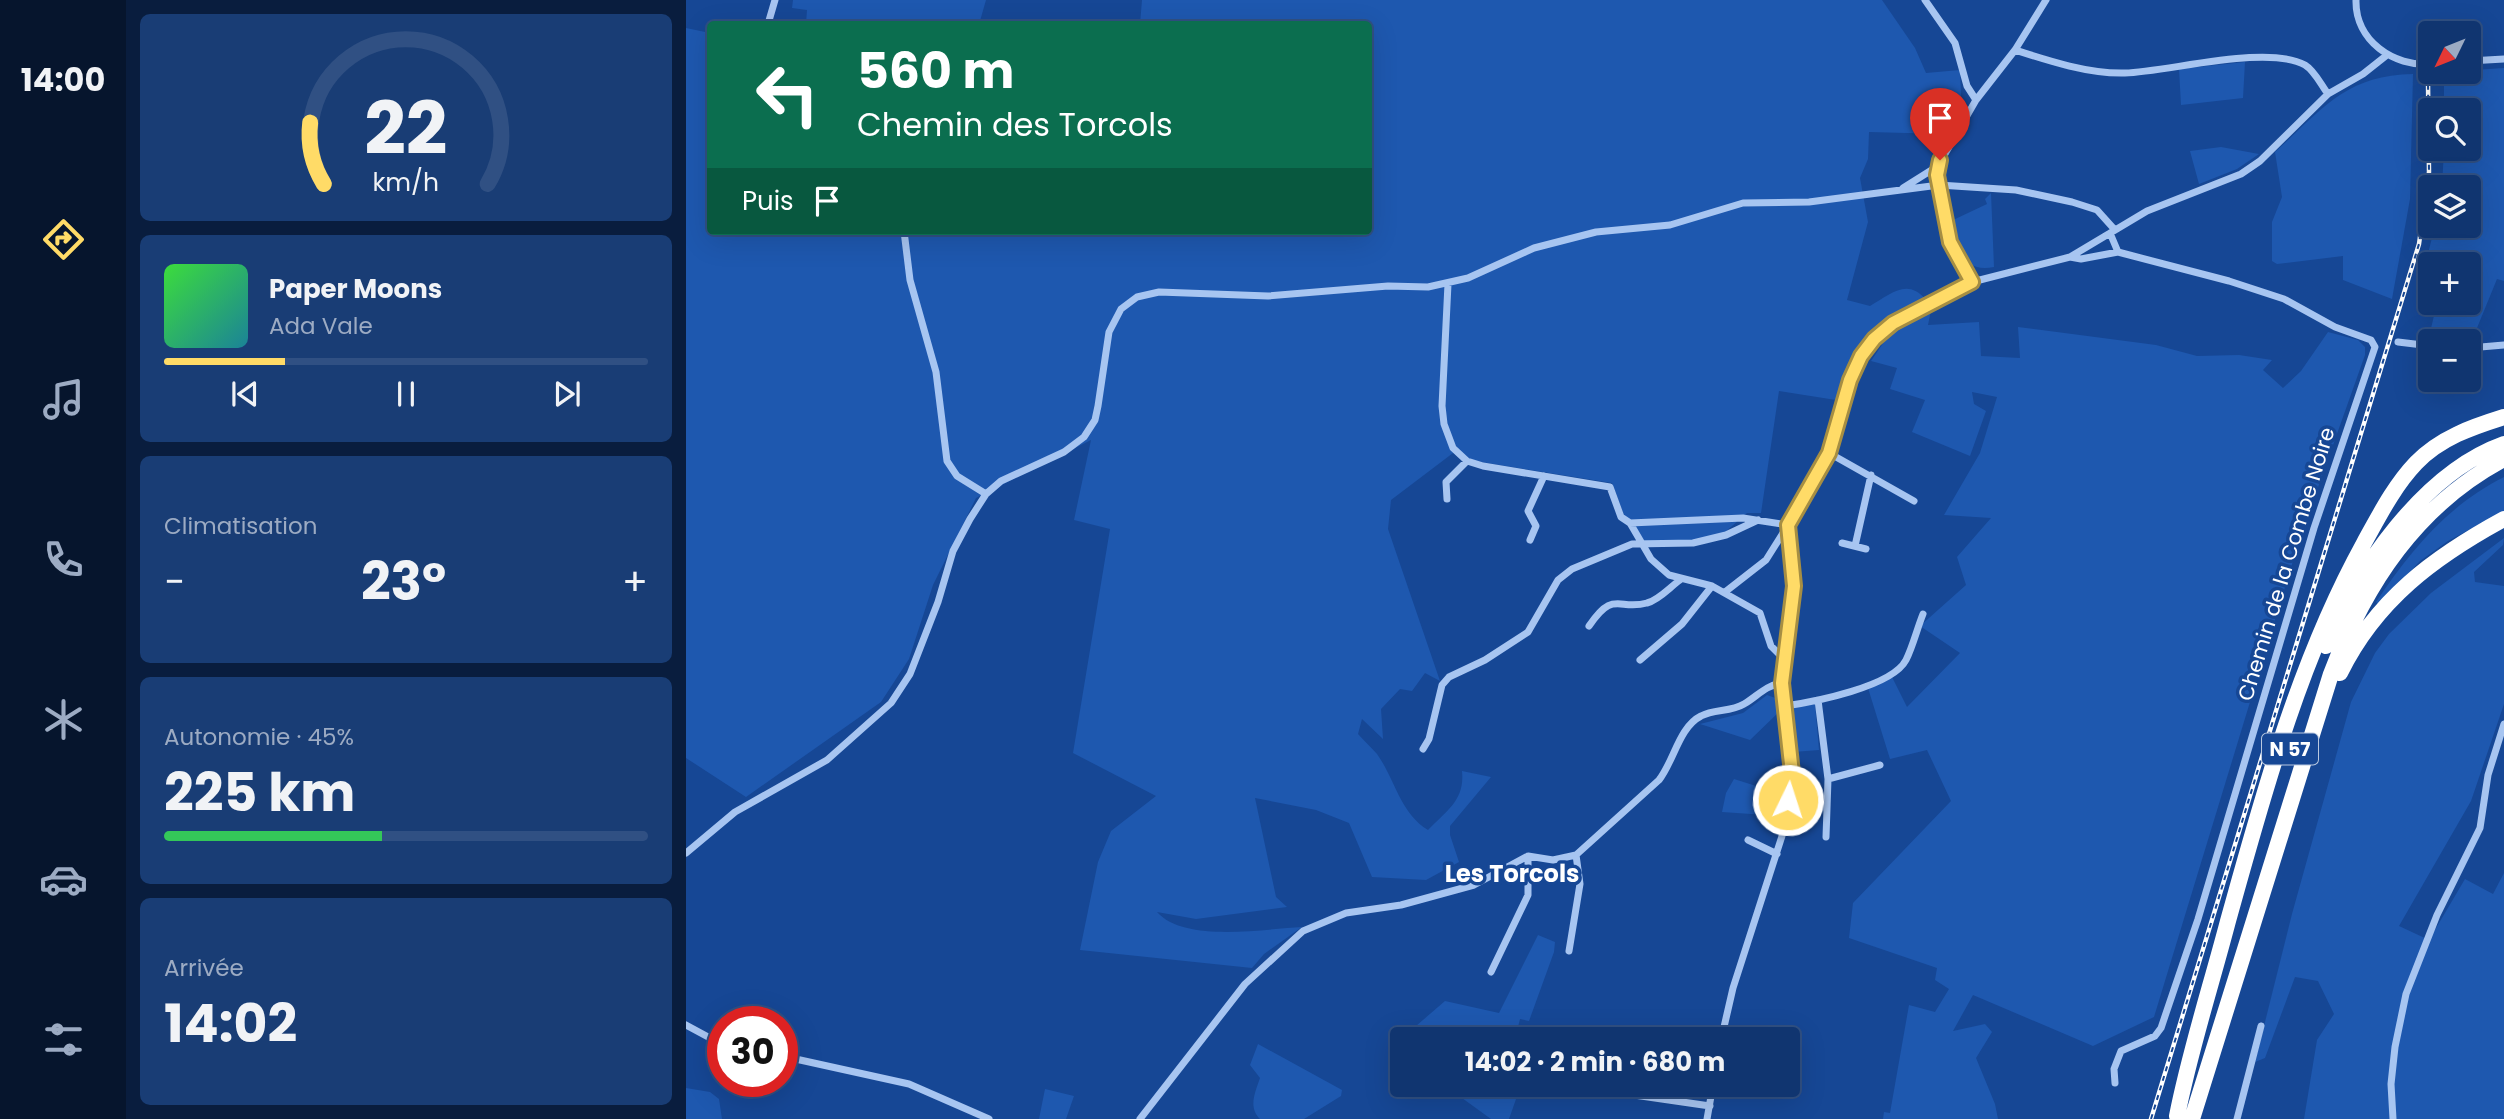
<!DOCTYPE html>
<html lang="fr">
<head>
<meta charset="utf-8">
<style>
  :root { --surface:#103570; --page:#193d75; --text:#f1f3f6; --muted:#9cabc3; --line:#305083; --accent:#ffdb67 }
  body { margin:0; font-family:Poppins,sans-serif; background:var(--page); color:var(--text); height:100vh; display:flex; flex-direction:column; font-size:26px; white-space:nowrap }
  * { box-sizing:border-box; margin:0 }
  p { font-size:23px; color:var(--muted) }
  .icon { flex:none; width:38px; height:38px; fill:none; stroke:currentColor; stroke-width:2; stroke-linecap:round; stroke-linejoin:round }
  .map { position:relative; flex:1; overflow:hidden }
  .side { display:flex; flex-direction:column; gap:14px; padding:14px; background:#091d3e; width:560px }
  .side>* { flex:none }
  .banner { position:absolute; left:21px; top:21px; width:665px; height:214px; border-radius:7px; box-shadow:0 7px 28px #0002,0 0 0 2px var(--line); background:#0b6e4f; color:#fff; overflow:hidden }
  .needle { width:46px; rotate:227deg }
  .fabs { position:absolute; left:1732px; top:21px; display:grid; gap:14px }
  .fabs a { display:grid; place-items:center; width:63px; height:63px; border-radius:7px; background:var(--surface); box-shadow:0 7px 28px #0002,0 0 0 2px var(--line); font-size:35px }
  .speed { position:absolute; left:21px; top:1006px; display:flex; gap:14px; font-size:35px; font-weight:700; text-align:center }
  .speed>* { display:grid; place-content:center; width:91px; height:91px; border-radius:50%; background:var(--surface); box-shadow:0 7px 28px #0002,0 0 0 2px var(--line); line-height:1 }
  .speed .limit { border:10px solid #d22; background:#fff; color:#111 }
  .pin { position:absolute; display:grid; place-items:center; width:60px; height:60px; color:#fff; margin:-72px -30px; border-radius:50% 50% 50% 0; rotate:-45deg; box-shadow:0 0 7px #0007 }
  .pin .icon { rotate:45deg }
  .me { position:absolute; width:77px; margin:-38px; rotate:4deg; stroke-linejoin:round; filter:drop-shadow(0 0 5px #0008) }
  .turn { display:flex; align-items:center; gap:24px; height:147px; padding:0 35px; font-size:32px }
  .turn .icon { width:91px; height:91px; stroke-width:2.5 }
  .turn b { display:block; font-size:49px; line-height:60px }
  .then { display:flex; align-items:center; height:66px; padding:0 35px; background:#0003; gap:14px; font-size:26px }
  .big { font-size:52px; font-weight:700; line-height:1.1 }
  .side .widget { flex:1; display:flex; flex-direction:column; justify-content:center; gap:10px; min-width:0; padding:0 24px; border-radius:10px; background:var(--page) }
  .side .dial { align-items:center; gap:0 }
  .dial svg { height:182px; overflow:visible; fill:none; stroke:var(--line); stroke-width:7; stroke-linecap:round; text-anchor:middle }
  .dial text { fill:var(--text); stroke:none }
  .song { display:flex; align-items:center; gap:21px }
  .cover { width:84px; height:84px; border-radius:10px; background:linear-gradient(135deg,hsl(120 70% 55%),hsl(190 70% 35%)) }
  .played { height:7px; border-radius:4px; background:linear-gradient(90deg,var(--accent) 25%,var(--line) 25%) }
  .keys { display:flex; justify-content:space-around; direction:ltr }
  .heat { display:flex; justify-content:space-between; align-items:center; font-size:38px; direction:ltr }
  .charge { height:10px; border-radius:5px; background:linear-gradient(90deg,#34c759 45%,var(--line) 0) }
  .trip { position:absolute; left:704px; top:1027px; width:410px; height:70px; border-radius:7px; background:var(--surface); box-shadow:0 7px 28px #0002,0 0 0 2px var(--line); font-weight:700; line-height:70px; text-align:center }
  main { display:flex; flex:1; min-height:0 }
  .dock { display:flex; flex-direction:column; width:126px; justify-content:space-around; align-items:center; background:#06152d; color:var(--muted) }
  .dock .icon { width:49px; height:49px }
  .dock .on { color:var(--accent) }
  .dock b { font-size:32px; color:var(--text) }
  .map>svg:first-child { display:block }
</style>
</head>
<body>
<main>
<nav class="dock">
<b>14:00</b>
<svg class="icon on" aria-label="directions" viewBox="0 0 24 24"><path d="M12 3l9 9-9 9-9-9zM9 14v-3h6M13 9l2 2-2 2"/></svg>
<svg class="icon" aria-label="music" viewBox="0 0 24 24"><path d="M9 18V5l10-2v13"/><circle cx="6" cy="18" r="3"/><circle cx="16" cy="16" r="3"/></svg>
<svg class="icon" aria-label="phone" viewBox="0 0 24 24"><path d="M5 4h4l2 5-3 2q2 4 5 5l2-3 5 2v4C11 20 4 13 5 4z"/></svg>
<svg class="icon" aria-label="climate" viewBox="0 0 24 24"><path d="M12 3v18M4 7l16 10M4 17L20 7"/></svg>
<svg class="icon" aria-label="car" viewBox="0 0 24 24"><path d="M5 17H2v-5l4-1 3-4h7l3 4 3 1v5h-3M9 17h6M6 11h13"/><circle cx="7" cy="17" r="2"/><circle cx="17" cy="17" r="2"/></svg>
<svg class="icon" aria-label="filters" viewBox="0 0 24 24"><path d="M4 7h16M4 17h16"/><circle cx="9" cy="7" r="2"/><circle cx="15" cy="17" r="2"/></svg>
</nav>
<section class="side">
<div class="widget dial"><svg viewBox="0 0 100 80">
<path d="M14 69A42 42 0 1 1 86 69"/>
<path d="M14 69A42 42 0 0 1 8 42" stroke="#ffdb67"/>
<text x="50" y="56" font-size="32" font-weight="700">22</text>
<text x="50" y="72" font-size="11">km/h</text>
</svg></div>
<div class="widget">
<div class="song"><i class="cover"></i><div><b>Paper Moons</b><p>Ada Vale</p></div></div>
<div class="played"></div>
<div class="keys"><svg class="icon" aria-label="previous" viewBox="0 0 24 24"><path d="M18 5L8 12l10 7zM5 5v14"/></svg><svg class="icon" aria-label="pause" viewBox="0 0 24 24"><path d="M8 5v14M16 5v14"/></svg><svg class="icon" aria-label="next" viewBox="0 0 24 24"><path d="M6 5l10 7-10 7zM19 5v14"/></svg></div>
</div>
<div class="widget"><p>Climatisation</p>
<div class="heat"><a>−</a><b class="big">23°</b><a>+</a></div>
</div>
<div class="widget"><p>Autonomie · 45%</p><b class="big">225 km</b><div class="charge"></div></div>
<div class="widget"><p>Arrivée</p><b class="big">14:02</b></div>
</section>
<div class="map">
<svg width="1818" height="1119" viewBox="0 0 1818 1119">
  <rect width="100%" height="100%" fill="#164795"/>
  <path fill="#1e58af" d="M 107,0 L 300,0 L 294,21 L 315,24 L 120,24 L 121,10 L 106,8 Z
    M 456,0 L 1196,0 L 1229,48 L 1240,73 L 1274,70 L 1275,96 L 1259,134 L 1183,132 L 1182,159 L 1174,178 L 1182,222 L 1161,300 L 1184,306 C 1204,295 1221,277 1240,300 C 1187,327 1170,344 1150,400 L 1093,391 L 1075,513 L 1061,513 L 1030,540 L 960,546 L 939,518 L 926,483 L 782,460 L 771,450 L 705,500 L 702,529 L 754,681 L 739,673 L 726,691 L 714,689 L 695,709 L 697,739 L 676,719 L 672,734 C 678,741 685,747 691,754 C 709,779 714,813 742,830 C 761,810 779,800 776,771 L 805,777 L 764,826 L 764,835 L 773,862 L 740,880 L 686,877 L 663,823 L 630,810 L 569,798 L 590,897 L 601,907 L 510,919 L 471,912 C 498,943 577,929 616,927 L 578,954 L 566,968 L 394,950 L 412,862 L 425,831 L 470,796 L 387,753 L 424,529 L 388,520 L 405,440 L 290,498 L 247,585 L 223,659 L 195,702 L 60,797 L 0,758 L 0,28 L 24,33 L 24,231 L 682,231 L 682,24 L 454,24 Z
    M 1559,62 L 1557,98 L 1495,105 L 1493,69 Z
    M 1818,68 L 1818,281 L 1811,279 L 1784,345 L 1783,341 L 1742,341 L 1751,303 L 1783,303 L 1783,264 L 1745,264 L 1745,289 L 1734,285 L 1749,226 L 1783,226 L 1783,187 L 1756,187 L 1758,149 L 1783,149 L 1783,110 L 1758,110 L 1758,72 Z
    M 1727,74 L 1724,199 L 1706,299 L 1657,280 L 1657,256 L 1591,264 L 1586,261 L 1586,222 L 1596,197 L 1589,152 C 1636,110 1659,75 1727,74 Z
    M 1535,147 L 1573,154 L 1551,169 L 1513,184 L 1504,151 Z
    M 1305,193 L 1308,267 C 1276,274 1268,245 1265,221 L 1301,204 L 1299,199 Z
    M 1245,310 L 1242,325 L 1293,322 L 1295,356 L 1334,358 L 1332,327 L 1470,345 L 1511,356 L 1553,355 L 1586,360 L 1577,370 L 1597,388 L 1615,371 L 1642,332 L 1672,340 L 1679,347 L 1679,355 L 1614,538 L 1468,1017 L 1407,1046 L 1287,995 L 1267,1031 L 1299,1024 L 1306,1032 L 1290,1058 L 1309,1104 L 1312,1119 L 1197,1119 L 1198,1112 L 1204,1113 L 1223,1005 L 1249,1012 L 1263,989 L 1249,980 L 1251,968 L 1163,938 L 1167,903 L 1265,801 L 1241,750 L 1204,759 L 1182,688 L 1206,677 L 1221,707 L 1274,653 L 1234,626 L 1280,585 L 1271,557 L 1305,518 L 1258,515 L 1294,453 L 1311,397 L 1286,392 L 1288,404 L 1300,411 L 1284,456 L 1226,432 L 1239,400 L 1204,389 L 1211,368 L 1185,361 L 1204,333 Z
    M 1818,477 L 1818,511 L 1762,541 L 1734,561 L 1693,605 L 1690,602 C 1724,551 1762,505 1818,477 Z
    M 1818,538 L 1817,545 L 1788,572 L 1789,582 L 1818,586 L 1818,704 L 1785,801 L 1713,926 L 1743,940 L 1779,879 L 1807,894 L 1818,873 L 1818,1119 L 1618,1119 L 1631,1040 L 1648,1014 L 1632,981 L 1609,977 L 1579,1058 L 1569,1062 L 1606,914 L 1665,702 L 1689,653 L 1703,634 L 1745,593 Z
    M 1081,695 L 1092,699 L 1094,711 L 1064,740 L 1014,724 L 1057,713 Z
    M 1129,704 L 1133,750 L 1107,752 L 1104,711 L 1107,707 Z
    M 1048,779 L 1099,795 L 1095,816 L 1036,812 L 1040,793 Z
    M 852,935 L 869,942 L 868,952 L 843,1021 L 834,1019 L 829,1039 L 723,1039 L 723,1032 L 759,1001 L 813,1013 Z
    M 572,1044 L 656,1090 L 655,1096 L 618,1119 L 574,1119 C 562,1107 569,1093 574,1078 L 564,1065 Z
    M 758,1085 L 835,1085 L 823,1119 L 805,1119 Z
    M 0,1088 L 24,1092 L 33,1099 L 36,1119 L 0,1119 Z
    M 359,1089 L 388,1096 L 380,1119 L 353,1119 Z"/>
  <g fill="none" stroke-linecap="round" stroke-linejoin="round">
    <path stroke="#a7c5f1" stroke-width="7" d="M 1239,0 L 1269,43 L 1281,86 L 1290,100
      M 1670,0 C 1669,41 1708,67 1745,64
      M 82,24 L 89,0
      M 1329,50 C 1363,61 1403,74 1439,73 C 1482,72 1581,44 1619,65 C 1629,71 1635,85 1642,94
      M 1783,61 L 1818,59
      M 1217,188 L 1252,166
      M 218,231 L 224,280 L 250,372 L 261,461 L 271,476 L 300,494
      M 1424,233 L 1432,252
      M 1384,257 L 1395,259 L 1432,252 L 1543,281 L 1598,299 L 1649,327 L 1685,340 L 1689,347 L 1628,528 L 1512,919 L 1475,1028 L 1469,1036 L 1435,1051 L 1428,1069 L 1429,1083
      M 1286,282 L 1264,242 L 1252,166 L 1290,100 L 1329,50 L 1360,0
      M 762,284 L 756,406 L 758,424 L 767,448 L 781,461 L 797,466 L 924,487 L 935,517 L 944,523 L 965,559 L 983,575 L 1026,586 L 1074,613 L 1085,646 L 1098,659
      M 1712,342 L 1745,346
      M 1783,348 L 1818,345
      M 1143,453 L 1228,501
      M 761,499 L 760,482 L 781,461
      M 944,523 L 1057,518 L 1102,525 L 1080,560 L 1039,592
      M 844,540 L 850,526 L 842,511 L 858,476
      M 1156,543 L 1180,549
      M 1169,546 L 1185,475
      M 903,626 C 928,589 932,611 961,603 C 973,600 984,587 994,580
      M 954,660 L 996,624 L 1026,586
      M 1132,700 L 1142,779 L 1140,837
      M 1099,706 C 1127,702 1206,687 1220,660 C 1227,646 1231,629 1237,614
      M 737,749 L 743,739 L 756,685 L 763,677 L 799,660 L 842,632 L 872,580 L 886,569 L 946,544 L 1007,543 L 1040,535 L 1072,520
      M 1142,779 L 1194,765
      M 1062,840 L 1091,854
      M 0,853 L 49,812 L 141,760 L 205,703 L 224,674 L 252,602 L 267,551 L 284,519 L 300,494 L 315,481 L 378,452 L 398,437 L 409,420 L 412,406 L 423,332 L 435,309 L 451,297 L 473,292 L 582,296 L 702,286 L 742,287 L 782,278 L 848,248 L 910,232 L 984,225 L 1057,203 L 1123,202 L 1253,185 L 1330,190 L 1386,202 L 1411,210 L 1429,230
      M 883,951 L 894,884 L 890,855
      M 805,972 L 842,895 L 842,856
      M 0,1025 L 37,1045
      M 1035,1040 L 1047,988 L 1096,836 L 1102,800 L 1106,773 L 1096,683 L 1108,585 L 1102,525 L 1143,453 L 1164,380 L 1175,356 L 1188,339 L 1207,323 L 1286,282 L 1384,257 L 1461,211 L 1555,174 L 1574,161 L 1642,94 L 1677,74 L 1701,55
      M 96,1056 L 223,1084 L 303,1119
      M 886,1086 L 1024,1106
      M 454,1119 L 559,984 L 617,931 L 660,913 L 715,905 L 788,885 L 842,856 L 867,860 L 890,855 L 973,780 C 988,761 993,727 1015,716 C 1028,709 1045,712 1058,704 C 1072,696 1078,686 1096,683
      M 1021,1119 L 1027,1085
      M 1551,1119 L 1575,1026
      M 1707,1119 L 1705,1084 L 1709,1047 L 1720,994 L 1751,915 L 1794,828 L 1802,775 L 1818,724"/>
    <path stroke="#fff" stroke-width="16" d="M 1640,646 C 1671,570 1737,473 1818,444
      M 1654,673 C 1690,600 1748,557 1818,519
      M 1491,1116 C 1504,1050 1525,986 1542,921 C 1578,792 1613,661 1678,543 C 1693,516 1708,486 1730,463 C 1754,438 1786,427 1818,417
      M 1506,1119 L 1645,674 C 1679,584 1731,505 1818,459"/>
    <defs>
      <path id="rail" d="M 1465,1119 L 1733,244 L 1743,172 L 1742,81"/>
    </defs>
    <use href="#rail" stroke="#fff" stroke-width="4.5"/>
    <use href="#rail" stroke="#164795" stroke-width="2" stroke-dasharray="5" stroke-linecap="butt"/>
  </g>
  <g fill="none" stroke-linecap="round" stroke-linejoin="round">
    <defs>
      <path id="route" d="M 1102,800 L 1106,773 L 1096,683 L 1108,586 L 1102,525 L 1143,453 L 1164,380 L 1175,356 L 1188,339 L 1207,323 L 1286,282 L 1264,242 L 1251,175 L 1254,160"/>
    </defs>
    <use href="#route" stroke="#a68e43" stroke-width="18"/>
    <use href="#route" stroke="#ffdb67" stroke-width="12"/>
  </g>
  <g text-anchor="middle" dominant-baseline="central" stroke-width="7" stroke-linejoin="round" paint-order="stroke">
    <rect fill="#164795" stroke="#b9c8df" stroke-width="2" x="1576" y="733.5" width="56" height="31" rx="5"/>
    <g font-size="19" font-weight="bold" fill="#fff">
      <text x="1604" y="749">N 57</text>
    </g>
    <g font-size="21" fill="#fff" stroke="#164795">
      <text transform="translate(1600 564) rotate(-73)">Chemin de la Combe Noire</text>
    </g>
    <g font-size="24" font-weight="bold" fill="#fff" stroke="#164795">
      <text x="826" y="873">Les Torcols</text>
    </g>
  </g>
</svg>
<div class="fabs">
<a><svg class="needle" viewBox="-14 -14 28 28"><path d="M0-13l5 13h-10z" fill="#e53935"/><path d="M0 13l5-13h-10z" fill="#9cabc3"/></svg></a>
<a><svg class="icon" aria-label="search" viewBox="0 0 24 24"><circle cx="10" cy="10" r="6"/><path d="M15 15l6 6"/></svg></a>
<a><svg class="icon" aria-label="layers" viewBox="0 0 24 24"><path d="M12 4l9 5-9 5-9-5zM3 14l9 5 9-5"/></svg></a>
<a>+</a>
<a>−</a>
</div>
<div class="speed"><div class="limit">30</div></div>
<div class="pin" style="left:1254px;top:160px;background:#d93025"><svg class="icon" aria-label="arrive" viewBox="0 0 24 24"><path d="M6 21V4h12l-3 4 3 4H6"/></svg></div>
<svg class="me" style="left:1102px;top:800px" viewBox="-20 -20 40 40"><circle r="17" fill="#ffdb67" stroke="#fff" stroke-width="3"/><path d="M0-11L8 9 0 5-8 9z" fill="#fff"/></svg>
<div class="trip">14:02 · 2 min · 680 m</div>
<div class="banner">
<div class="turn"><svg class="icon" aria-label="left" viewBox="0 0 24 24"><path d="M17 20v-9H6M10 6l-5 5 5 5"/></svg><div><b>560 m</b>Chemin des Torcols</div></div>
<div class="then">Puis<svg class="icon" aria-label="arrive" viewBox="0 0 24 24"><path d="M6 21V4h12l-3 4 3 4H6"/></svg></div>
</div>
</div>
</main>
</body>
</html>
